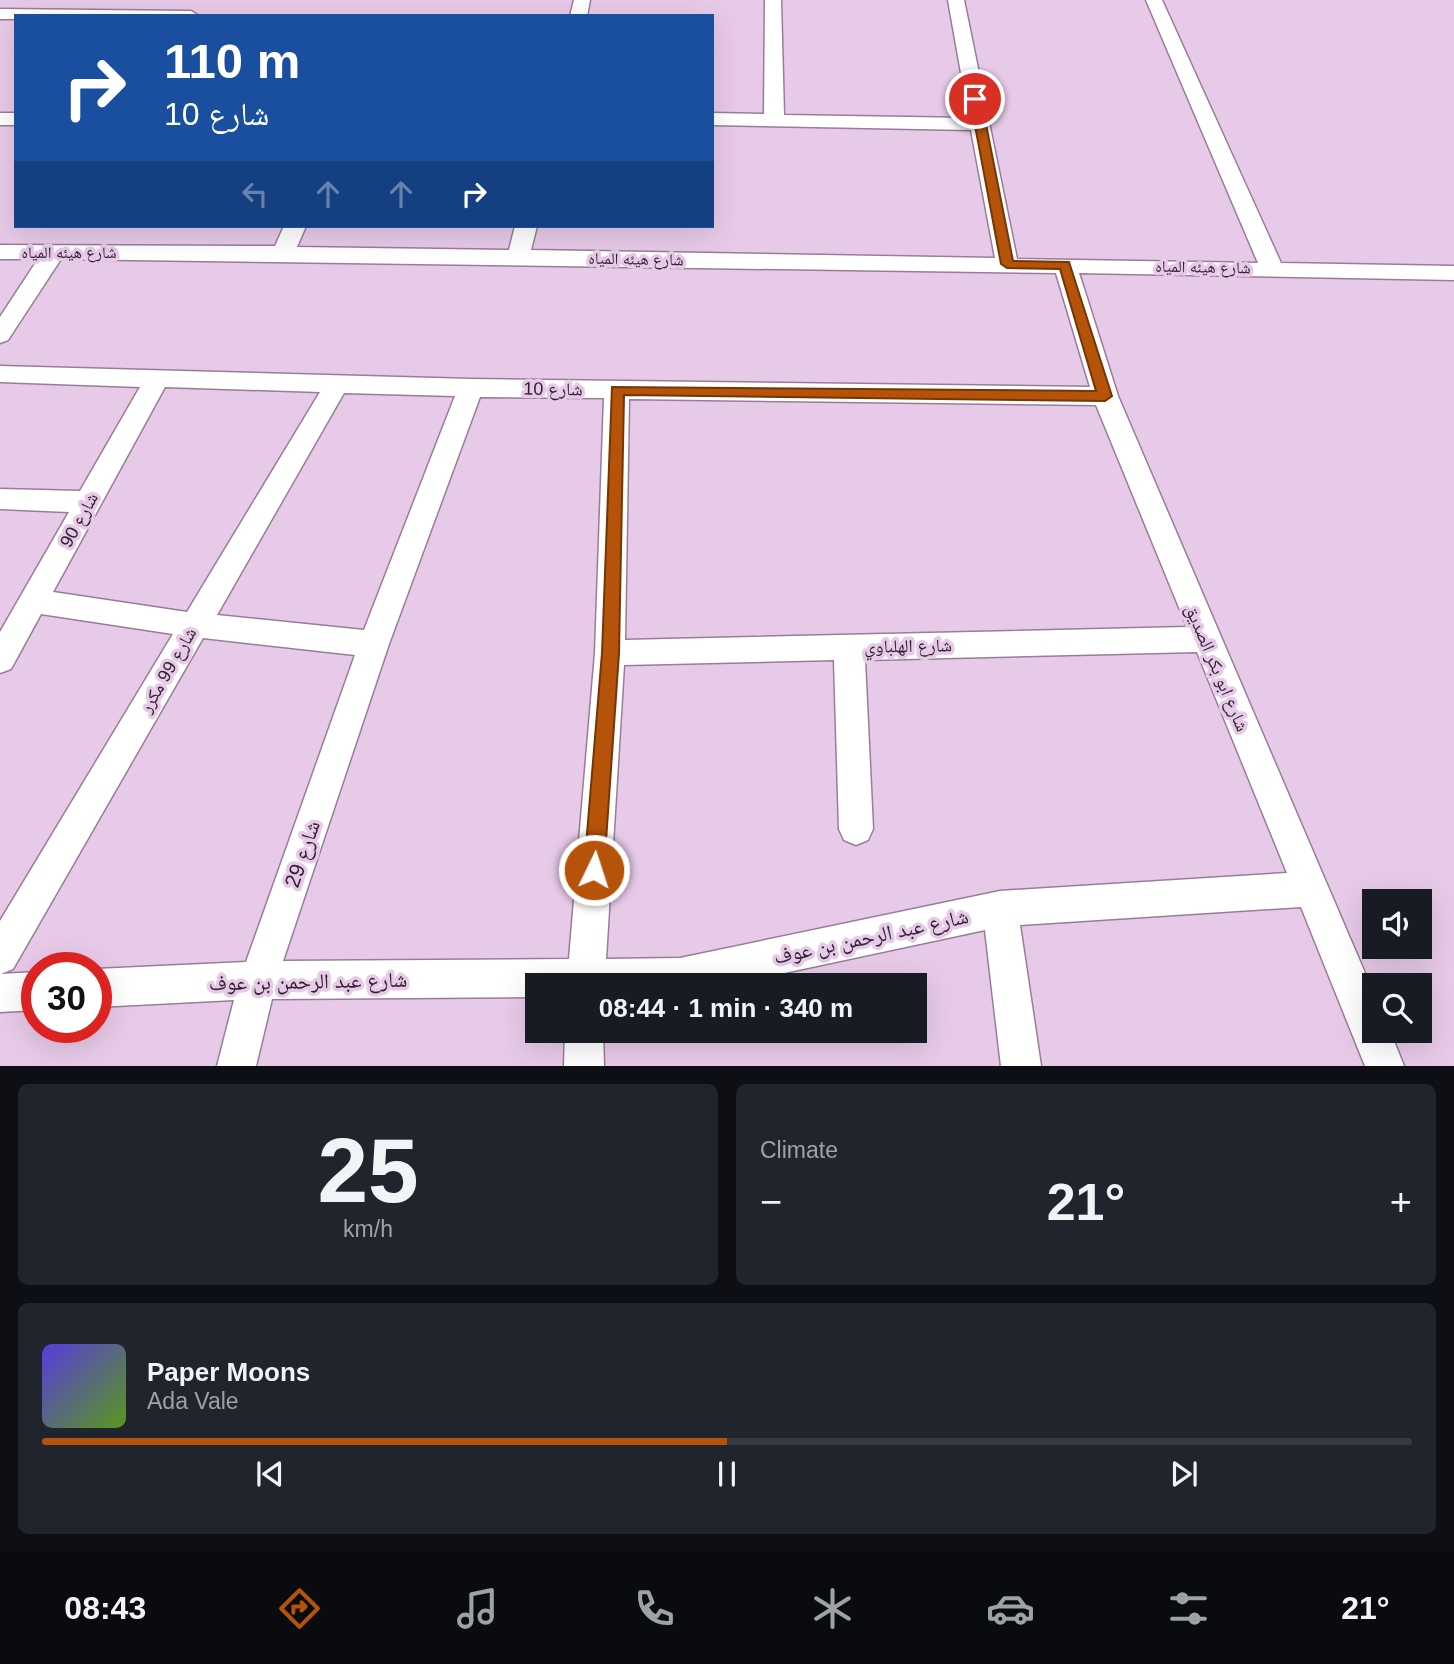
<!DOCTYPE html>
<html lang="en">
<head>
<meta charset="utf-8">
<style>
  :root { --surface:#171b24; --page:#20242c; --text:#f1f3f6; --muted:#9ea1a6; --line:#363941; --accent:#b45309 }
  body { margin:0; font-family:Helvetica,"Noto Naskh Arabic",sans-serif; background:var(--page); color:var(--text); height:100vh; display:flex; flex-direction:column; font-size:26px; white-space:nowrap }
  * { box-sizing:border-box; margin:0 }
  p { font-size:23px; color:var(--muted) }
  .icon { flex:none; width:38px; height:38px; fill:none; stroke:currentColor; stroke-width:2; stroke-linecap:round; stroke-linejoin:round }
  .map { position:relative; height:1066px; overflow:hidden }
  .panel { display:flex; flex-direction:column; gap:18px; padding:18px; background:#0d0f14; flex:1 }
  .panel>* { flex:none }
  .top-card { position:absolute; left:14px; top:14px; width:700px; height:214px; border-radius:0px; box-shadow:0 7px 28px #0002; background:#1a4fa0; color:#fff; overflow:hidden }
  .fabs { position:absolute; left:1362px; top:889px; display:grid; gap:14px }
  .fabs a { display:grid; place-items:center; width:70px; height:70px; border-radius:0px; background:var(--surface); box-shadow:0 7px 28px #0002; font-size:35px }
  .speed { position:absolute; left:21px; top:952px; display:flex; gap:14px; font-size:35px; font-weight:700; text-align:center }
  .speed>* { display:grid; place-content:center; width:91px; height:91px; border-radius:50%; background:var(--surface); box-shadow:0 7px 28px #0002; line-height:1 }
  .speed .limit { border:10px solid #d22; background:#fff; color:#111 }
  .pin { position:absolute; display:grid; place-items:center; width:60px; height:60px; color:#fff; margin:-30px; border:4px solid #fff; border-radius:50%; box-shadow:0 2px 7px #0007 }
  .me { position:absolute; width:77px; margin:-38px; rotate:4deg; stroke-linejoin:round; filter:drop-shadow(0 0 5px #0008) }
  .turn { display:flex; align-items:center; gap:24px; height:147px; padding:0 35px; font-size:32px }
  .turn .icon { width:91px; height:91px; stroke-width:2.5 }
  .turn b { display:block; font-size:49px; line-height:60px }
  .lanes { display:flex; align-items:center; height:66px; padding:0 35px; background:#0003; justify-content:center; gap:35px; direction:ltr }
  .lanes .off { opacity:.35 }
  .big { font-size:52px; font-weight:600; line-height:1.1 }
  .panel .card { flex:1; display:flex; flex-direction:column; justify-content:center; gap:10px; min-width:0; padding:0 24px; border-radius:10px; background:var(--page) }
  .panel .dial { align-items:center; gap:0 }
  .dial b { font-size:91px; line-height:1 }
  .song { display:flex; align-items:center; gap:21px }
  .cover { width:84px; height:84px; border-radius:10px; background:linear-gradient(135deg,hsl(250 70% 55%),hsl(90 70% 35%)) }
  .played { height:7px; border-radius:4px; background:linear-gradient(90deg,var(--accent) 50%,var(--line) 50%) }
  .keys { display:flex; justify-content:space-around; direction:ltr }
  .heat { display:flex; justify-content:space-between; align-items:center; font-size:38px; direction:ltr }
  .panel .tiles { flex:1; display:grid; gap:18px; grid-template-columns:1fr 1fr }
  .card:last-child { grid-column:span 2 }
  .trip { position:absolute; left:525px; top:973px; width:402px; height:70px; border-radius:0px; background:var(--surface); box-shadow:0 7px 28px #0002; font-weight:600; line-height:70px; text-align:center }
  .tabs { display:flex; height:112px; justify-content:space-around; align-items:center; background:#090b0e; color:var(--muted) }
  .tabs .icon { width:49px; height:49px }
  .tabs .selected { color:var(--accent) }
  .tabs b { font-size:32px; color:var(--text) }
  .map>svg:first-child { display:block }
</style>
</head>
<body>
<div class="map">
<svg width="1454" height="1066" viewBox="0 0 1454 1066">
  <rect width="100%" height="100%" fill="#e7cae8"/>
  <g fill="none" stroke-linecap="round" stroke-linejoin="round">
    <defs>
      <path id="minor" d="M 574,0 L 590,0 L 587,16 L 570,16 Z
        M 765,0 L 781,0 L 784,115 L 969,118 L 948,0 L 964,0 L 1017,259 L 1258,263 L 1146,0 L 1162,0 L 1281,263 L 1454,266 L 1454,280 L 1079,273 L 1118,396 L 1374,994 L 1374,1031 L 1390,1031 L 1404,1066 L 1365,1066 L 1301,907 L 1020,925 L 1041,1066 L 1001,1066 L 985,930 L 728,985 L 537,985 L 537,997 L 272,999 L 256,1066 L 217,1066 L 234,1000 L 96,1007 L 96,969 L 246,962 L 355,655 L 203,638 L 13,969 L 1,974 L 37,972 L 37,1010 L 0,1012 L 0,921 L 173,634 L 41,614 L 11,669 L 0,673 L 0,632 L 69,512 L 0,509 L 0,489 L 80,491 L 140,387 L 0,382 L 0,366 L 471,379 L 1090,387 L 1056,273 L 61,259 L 8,340 L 0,343 L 0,317 L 38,259 L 0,259 L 0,245 L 275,246 L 284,226 L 306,226 L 297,247 L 509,250 L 515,226 L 537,226 L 531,250 L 995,258 L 971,130 L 712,125 L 712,113 L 764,114 ZM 165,387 L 320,392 L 187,612 L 53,592 ZM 344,393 L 455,396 L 364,630 L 217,615 ZM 480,397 L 604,398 L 595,653 L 569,959 L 283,961 L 389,644 ZM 629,399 L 1096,405 L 1187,627 L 625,640 ZM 1197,652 L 1287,873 L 1000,891 L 680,958 L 606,959 L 624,665 L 834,660 L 839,829 L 844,840 L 856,845 L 868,840 L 873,829 L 865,660 Z
        M 0,9 L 191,11 L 199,16 L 16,16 L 16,19 L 0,19 Z
        M 0,113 L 16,113 L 16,125 L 0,125 Z
        M 565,1031 L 603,1031 L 604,1066 L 564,1066 Z"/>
    </defs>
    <use href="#minor" stroke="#987d99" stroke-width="3"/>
    <use href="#minor" fill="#fff" fill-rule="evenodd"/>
  </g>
  <path fill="#b45309" stroke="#753606" stroke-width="2" d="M 975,96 L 981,99 L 1013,261 L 1069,262 L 1112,396 L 1105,401 L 624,395 L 619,653 L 604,870 L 601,877 L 594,880 L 587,877 L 584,870 L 602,653 L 612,387 L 1096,391 L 1060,269 L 1007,268 L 1001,264 L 970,99 Z"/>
  <g text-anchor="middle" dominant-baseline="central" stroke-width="7" stroke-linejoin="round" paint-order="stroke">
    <g font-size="16" fill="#2e232e" stroke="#e7cae8">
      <text x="69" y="252">شارع هيئه المياه</text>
      <text transform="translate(636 259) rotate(1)">شارع هيئه المياه</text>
      <text transform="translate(1203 267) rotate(1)">شارع هيئه المياه</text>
    </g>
    <g font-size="18" fill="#2e232e" stroke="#e7cae8">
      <text transform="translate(553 389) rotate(1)">شارع 10</text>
      <text transform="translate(79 520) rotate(-61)">شارع 90</text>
      <text transform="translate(908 646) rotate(-1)">شارع الهلباوي</text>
      <text transform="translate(1217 668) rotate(67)">شارع ابو بكر الصديق</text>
      <text transform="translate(168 670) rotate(-60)">شارع 99 مكرر</text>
    </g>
    <g font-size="21" fill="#2e232e" stroke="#e7cae8">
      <text transform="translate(302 854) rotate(-71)">شارع 29</text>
      <text transform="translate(871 936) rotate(-12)">شارع عبد الرحمن بن عوف</text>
      <text transform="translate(308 981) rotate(-1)">شارع عبد الرحمن بن عوف</text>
    </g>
  </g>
</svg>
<div class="fabs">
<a><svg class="icon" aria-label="sound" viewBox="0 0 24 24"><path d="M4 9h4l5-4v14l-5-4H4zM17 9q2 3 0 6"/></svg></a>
<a><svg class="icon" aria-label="search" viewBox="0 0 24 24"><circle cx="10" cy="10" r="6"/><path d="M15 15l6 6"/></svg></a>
</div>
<div class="speed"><div class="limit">30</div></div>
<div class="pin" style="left:975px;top:99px;background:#d93025"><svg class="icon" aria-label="arrive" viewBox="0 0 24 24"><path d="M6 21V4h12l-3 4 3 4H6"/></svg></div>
<svg class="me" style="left:594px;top:870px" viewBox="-20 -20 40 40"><circle r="17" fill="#b45309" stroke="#fff" stroke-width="3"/><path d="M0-11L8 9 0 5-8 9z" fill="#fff"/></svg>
<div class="trip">08:44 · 1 min · 340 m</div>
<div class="top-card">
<div class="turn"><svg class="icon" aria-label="right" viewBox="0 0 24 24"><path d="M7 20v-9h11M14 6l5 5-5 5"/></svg><div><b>110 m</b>شارع 10</div></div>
<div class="lanes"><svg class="icon off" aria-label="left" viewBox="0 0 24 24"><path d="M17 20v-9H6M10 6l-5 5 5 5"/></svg><svg class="icon off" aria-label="ahead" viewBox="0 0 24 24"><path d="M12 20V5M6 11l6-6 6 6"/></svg><svg class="icon off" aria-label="ahead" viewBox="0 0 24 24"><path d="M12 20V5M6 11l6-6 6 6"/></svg><svg class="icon" aria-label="right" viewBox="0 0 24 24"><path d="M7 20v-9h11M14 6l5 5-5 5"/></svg></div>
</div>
</div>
<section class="panel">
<div class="tiles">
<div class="card dial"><b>25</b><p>km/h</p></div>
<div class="card"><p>Climate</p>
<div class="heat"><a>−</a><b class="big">21°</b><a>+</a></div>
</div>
<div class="card">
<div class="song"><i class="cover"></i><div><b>Paper Moons</b><p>Ada Vale</p></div></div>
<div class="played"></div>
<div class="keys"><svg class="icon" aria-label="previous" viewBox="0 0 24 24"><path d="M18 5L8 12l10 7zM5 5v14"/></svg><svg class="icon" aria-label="pause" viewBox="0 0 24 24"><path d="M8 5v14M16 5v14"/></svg><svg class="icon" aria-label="next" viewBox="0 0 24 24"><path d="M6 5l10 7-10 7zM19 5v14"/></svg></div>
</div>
</div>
</section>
<nav class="tabs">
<b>08:43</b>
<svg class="icon selected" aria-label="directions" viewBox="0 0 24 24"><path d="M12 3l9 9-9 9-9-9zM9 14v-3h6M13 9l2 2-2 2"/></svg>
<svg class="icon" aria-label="music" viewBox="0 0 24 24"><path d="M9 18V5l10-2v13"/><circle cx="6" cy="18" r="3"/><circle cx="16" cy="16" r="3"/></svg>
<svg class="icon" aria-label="phone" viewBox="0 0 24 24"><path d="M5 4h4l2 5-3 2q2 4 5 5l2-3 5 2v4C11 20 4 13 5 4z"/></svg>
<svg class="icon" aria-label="climate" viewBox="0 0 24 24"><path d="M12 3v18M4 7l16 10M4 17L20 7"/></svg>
<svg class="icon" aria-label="car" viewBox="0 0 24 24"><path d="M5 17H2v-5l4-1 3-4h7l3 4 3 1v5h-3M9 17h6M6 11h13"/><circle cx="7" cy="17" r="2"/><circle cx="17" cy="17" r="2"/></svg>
<svg class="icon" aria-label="filters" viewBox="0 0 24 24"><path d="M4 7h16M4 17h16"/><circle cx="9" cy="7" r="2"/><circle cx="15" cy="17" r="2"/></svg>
<b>21°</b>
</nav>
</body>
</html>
